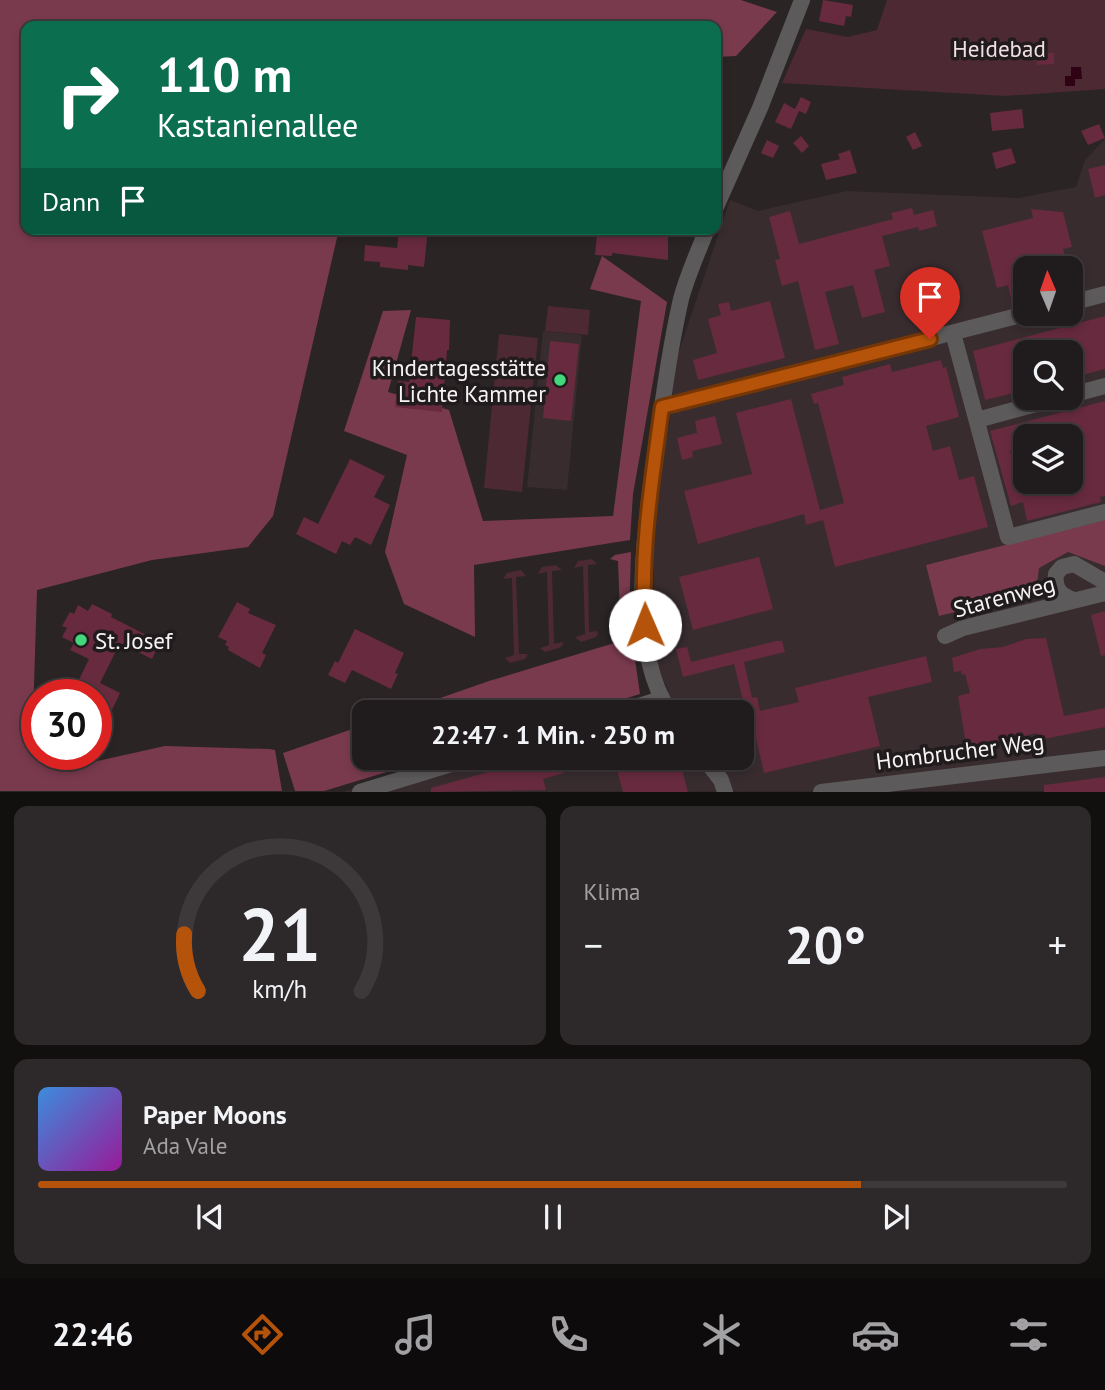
<!DOCTYPE html>
<html lang="de">
<head>
<meta charset="utf-8">
<style>
  :root { --surface:#201b1c; --page:#2d2829; --text:#f1f3f6; --muted:#a2a1a3; --line:#3d393b; --accent:#b45309 }
  body { margin:0; font-family:"PT Sans",sans-serif; background:var(--page); color:var(--text); height:100vh; display:flex; flex-direction:column; font-size:26px; white-space:nowrap }
  * { box-sizing:border-box; margin:0 }
  p { font-size:23px; color:var(--muted) }
  .icon { flex:none; width:38px; height:38px; fill:none; stroke:currentColor; stroke-width:2; stroke-linecap:round; stroke-linejoin:round }
  .map { position:relative; height:792px; overflow:hidden }
  .panel { display:flex; flex-direction:column; gap:14px; padding:14px; background:#120f0f; flex:1 }
  .panel>* { flex:none }
  .hud { position:absolute; left:21px; top:21px; width:700px; height:214px; border-radius:14px; box-shadow:0 4px 10px #0003,0 0 0 2px var(--line); background:#0b6e4f; color:#fff; overflow:hidden }
  .needle { width:46px; rotate:358deg }
  .buttons { position:absolute; left:1013px; top:256px; display:grid; gap:14px }
  .buttons a { display:grid; place-items:center; width:70px; height:70px; border-radius:14px; background:var(--surface); box-shadow:0 4px 10px #0003,0 0 0 2px var(--line); font-size:35px }
  .speed { position:absolute; left:21px; top:679px; display:flex; gap:14px; font-size:35px; font-weight:700; text-align:center }
  .speed>* { display:grid; place-content:center; width:91px; height:91px; border-radius:50%; background:var(--surface); box-shadow:0 4px 10px #0003,0 0 0 2px var(--line); line-height:1 }
  .speed .limit { border:10px solid #d22; background:#fff; color:#111 }
  .pin { position:absolute; display:grid; place-items:center; width:60px; height:60px; color:#fff; margin:-72px -30px; border-radius:50% 50% 50% 0; rotate:-45deg; box-shadow:0 0 7px #0007 }
  .pin .icon { rotate:45deg }
  .me { position:absolute; width:77px; margin:-38px; rotate:359deg; stroke-linejoin:round; filter:drop-shadow(0 0 5px #0008) }
  .turn { display:flex; align-items:center; gap:24px; height:147px; padding:0 21px; font-size:32px }
  .turn .icon { width:91px; height:91px; stroke-width:2.5 }
  .turn b { display:block; font-size:49px; line-height:60px }
  .then { display:flex; align-items:center; height:66px; padding:0 21px; background:#0003; gap:14px; font-size:26px }
  .big { font-size:52px; font-weight:700; line-height:1.1 }
  .panel .widget { flex:1; display:flex; flex-direction:column; justify-content:center; gap:10px; min-width:0; padding:0 24px; border-radius:14px; background:var(--page) }
  .panel .dial { align-items:center; gap:0 }
  .dial svg { height:182px; overflow:visible; fill:none; stroke:var(--line); stroke-width:7; stroke-linecap:round; text-anchor:middle }
  .dial text { fill:var(--text); stroke:none }
  .song { display:flex; align-items:center; gap:21px }
  .cover { width:84px; height:84px; border-radius:10px; background:linear-gradient(135deg,hsl(210 70% 55%),hsl(300 70% 35%)) }
  .played { height:7px; border-radius:4px; background:linear-gradient(90deg,var(--accent) 80%,var(--line) 80%) }
  .keys { display:flex; justify-content:space-around; direction:ltr }
  .heat { display:flex; justify-content:space-between; align-items:center; font-size:38px; direction:ltr }
  .panel .tiles { flex:1; display:grid; gap:14px; grid-template-columns:1fr 1fr }
  .widget:last-child { grid-column:span 2 }
  .trip { position:absolute; left:352px; top:700px; width:402px; height:70px; border-radius:14px; background:var(--surface); box-shadow:0 4px 10px #0003,0 0 0 2px var(--line); font-weight:700; line-height:70px; text-align:center }
  .menu { display:flex; height:112px; justify-content:space-around; align-items:center; background:#0d0b0b; color:var(--muted) }
  .menu .icon { width:49px; height:49px }
  .menu .on { color:var(--accent) }
  .menu b { font-size:32px; color:var(--text) }
  .map>svg:first-child { display:block }
</style>
</head>
<body>
<div class="map">
<svg width="1105" height="792" viewBox="0 0 1105 792">
  <rect width="100%" height="100%" fill="#2a2425"/>
  <path fill="#382c2f" fill-rule="evenodd" d="M 1105,139 L 1105,791 L 343,792 L 452,758 L 742,758 L 742,712 L 628,712 L 669,691 L 657,667 L 651,512 L 670,421 L 675,363 L 730,200 L 758,211 L 847,191 L 1019,198 L 1076,187 L 1085,160 ZM 1026,268 L 1071,268 L 1071,313 L 1026,313 ZM 1026,352 L 1071,352 L 1071,397 L 1026,397 ZM 1026,436 L 1071,436 L 1071,481 L 1026,481 Z
    M 543,331 L 582,335 L 567,490 L 527,487 Z"/>
  <path fill="#4d2933" d="M 887,0 L 1105,0 L 1105,89 L 1005,96 L 782,83 L 806,29 L 848,37 L 877,30 Z
    M 548,306 L 590,310 L 588,335 L 545,331 Z
    M 499,334 L 538,338 L 522,492 L 484,488 Z
    M 592,559 L 597,564 L 588,565 L 589,632 L 597,631 L 598,633 L 596,637 L 581,642 L 575,637 L 585,634 L 583,566 L 574,568 L 578,561 Z
    M 556,565 L 562,570 L 552,571 L 554,644 L 563,642 L 563,645 L 559,648 L 545,652 L 540,648 L 549,645 L 547,572 L 538,574 L 542,567 Z
    M 521,570 L 526,576 L 516,577 L 519,654 L 528,654 L 525,659 L 510,663 L 505,658 L 514,655 L 512,578 L 503,579 L 507,573 Z"/>
  <path fill="#7a3a4e" d="M 0,0 L 741,0 L 777,12 L 736,56 L 716,57 L 716,26 L 26,26 L 26,229 L 339,229 L 273,516 L 248,547 L 152,560 L 37,590 L 33,717 L 37,722 L 37,754 L 57,754 L 66,768 L 165,746 L 269,749 L 275,750 L 282,791 L 0,791 Z
    M 602,256 L 667,302 L 633,494 L 630,540 L 474,565 L 475,637 L 404,604 L 385,552 L 407,455 L 344,431 L 383,311 L 411,310 L 388,392 L 449,410 L 483,521 L 613,516 L 641,301 L 590,289 Z
    M 1105,520 L 1105,566 L 1068,552 L 1039,568 L 1036,592 L 939,616 L 926,565 Z
    M 631,552 L 629,618 L 640,694 L 581,712 L 400,712 L 489,681 L 621,641 L 618,561 L 610,559 L 615,555 Z
    M 364,725 L 364,758 L 433,758 L 324,791 L 295,791 L 283,753 Z"/>
  <path fill="#2f0314" d="M 1071,67 L 1081,67 L 1082,79 L 1075,79 L 1075,86 L 1065,86 L 1065,76 L 1071,76 Z"/>
  <path fill="#682a3e" fill-rule="evenodd" d="M 823,0 L 853,5 L 851,17 L 846,16 L 844,26 L 819,21 Z
    M 1037,53 L 1054,53 L 1054,64 L 1037,65 Z
    M 801,97 L 811,102 L 806,114 L 799,111 L 791,129 L 775,122 L 784,103 L 795,109 Z
    M 1022,109 L 1024,128 L 992,131 L 990,113 Z
    M 1099,124 L 1105,138 L 1088,145 L 1081,131 Z
    M 915,132 L 922,146 L 913,150 L 906,137 Z
    M 801,136 L 809,146 L 802,153 L 793,143 Z
    M 767,140 L 779,146 L 773,158 L 761,153 Z
    M 1011,148 L 1016,163 L 996,169 L 992,153 Z
    M 850,150 L 857,173 L 826,180 L 821,164 L 840,159 L 838,154 Z
    M 1105,165 L 1105,195 L 1095,198 L 1088,169 Z
    M 912,208 L 914,215 L 933,210 L 937,226 L 919,231 L 918,227 L 882,236 L 890,266 L 874,270 L 885,312 L 862,318 L 853,285 L 825,292 L 839,344 L 815,350 L 798,281 L 782,286 L 775,260 L 780,259 L 769,217 L 790,211 L 799,244 L 893,219 L 891,213 Z
    M 1031,209 L 1063,212 L 1072,247 L 1063,249 L 1068,268 L 1026,268 L 1026,295 L 1011,299 L 1008,285 L 997,288 L 982,231 L 1033,218 Z
    M 399,229 L 428,229 L 424,267 L 408,265 L 408,270 L 380,267 L 380,262 L 364,261 L 365,245 L 397,248 Z
    M 608,229 L 668,229 L 668,260 L 612,253 L 612,256 L 595,255 L 597,235 L 608,237 Z
    M 952,294 L 957,313 L 920,323 L 915,304 L 923,297 L 925,301 Z
    M 770,301 L 785,358 L 698,380 L 693,360 L 717,353 L 708,319 L 721,315 L 718,304 L 729,302 L 731,311 Z
    M 1105,316 L 1105,369 L 1071,378 L 1071,352 L 1026,352 L 1026,390 L 985,400 L 973,351 Z
    M 416,317 L 450,320 L 449,350 L 447,350 L 442,412 L 395,407 L 398,381 L 409,382 Z
    M 550,341 L 579,344 L 571,421 L 543,418 Z
    M 941,360 L 943,368 L 946,367 L 959,417 L 926,426 L 933,451 L 950,446 L 959,480 L 974,476 L 988,527 L 835,567 L 823,520 L 806,525 L 804,514 L 698,544 L 684,491 L 752,474 L 736,413 L 791,399 L 820,510 L 844,503 L 818,403 L 814,404 L 811,394 L 844,385 L 842,377 L 890,364 L 892,372 Z
    M 1105,401 L 1105,496 L 1100,497 L 1101,502 L 1027,521 L 1023,502 L 1011,506 L 990,431 ZM 1026,436 L 1071,436 L 1071,481 L 1026,481 L 1026,473 L 1017,475 L 1010,451 L 1026,447 Z
    M 715,416 L 722,444 L 692,451 L 693,457 L 682,460 L 677,438 L 697,433 L 695,421 Z
    M 350,459 L 385,476 L 374,497 L 390,505 L 371,545 L 355,537 L 350,545 L 342,541 L 336,554 L 296,534 L 304,517 L 318,524 Z
    M 759,557 L 773,609 L 693,630 L 679,577 Z
    M 237,602 L 250,609 L 248,613 L 276,625 L 262,653 L 266,655 L 260,668 L 228,650 L 229,647 L 225,645 L 227,641 L 218,637 Z
    M 92,604 L 112,614 L 111,617 L 160,642 L 152,659 L 120,643 L 100,683 L 120,693 L 112,710 L 96,702 L 96,695 L 83,695 L 74,690 L 89,659 L 70,650 L 74,643 L 62,637 L 67,628 L 62,626 L 70,612 L 74,614 L 78,605 L 88,611 Z
    M 1105,611 L 1105,655 L 1101,656 L 1091,615 Z
    M 355,629 L 404,653 L 395,673 L 398,674 L 391,689 L 352,670 L 345,683 L 328,675 L 335,661 L 338,663 Z
    M 1046,638 L 1064,716 L 1105,708 L 1105,727 L 1039,740 L 1037,733 L 967,750 L 958,696 L 970,693 L 965,674 L 962,675 L 961,671 L 954,672 L 952,658 L 980,649 L 1003,647 L 1026,639 Z
    M 776,641 L 782,641 L 785,652 L 744,662 L 752,698 L 757,697 L 760,711 L 799,702 L 795,688 L 926,656 L 932,682 L 868,697 L 880,746 L 764,773 L 753,725 L 745,727 L 742,712 L 709,712 L 709,708 L 743,700 L 734,664 L 683,677 L 676,649 L 687,647 L 691,662 Z
    M 539,758 L 560,758 L 564,773 L 543,779 L 546,790 L 431,792 L 431,788 Z
    M 642,758 L 679,758 L 688,792 L 623,792 L 617,770 L 643,763 Z
    M 1105,777 L 1105,792 L 1044,792 L 1044,785 Z"/>
  <g fill="none" stroke-linecap="round" stroke-linejoin="round">
    <path stroke="#5d5a5b" stroke-width="16" d="M 716,207 L 760,108 L 802,0
      M 1071,303 L 1105,294
      M 953,333 L 1008,537 L 1105,512
      M 1071,395 L 1105,386
      M 662,407 L 1029,313
      M 977,420 L 1062,397
      M 1074,600 C 1060,595 1054,589 1056,574 L 1062,567 L 1074,564 L 1105,582
      M 945,636 L 963,628 L 1105,593
      M 620,712 L 661,699
      M 670,712 C 625,646 646,522 657,446 C 663,397 670,347 681,299 C 687,276 698,252 707,229
      M 704,758 L 721,780 L 725,792
      M 360,792 L 471,758
      M 821,792 L 1105,758"/>
  </g>
  <g fill="none" stroke-linecap="round" stroke-linejoin="round">
    <defs>
      <path id="route" d="M 645,625 C 640,552 652,479 662,407 L 930,339"/>
    </defs>
    <use href="#route" stroke="#753606" stroke-width="18"/>
    <use href="#route" stroke="#b45309" stroke-width="12"/>
  </g>
  <g fill="#44d77b" stroke="#201b1c" stroke-width="2.5">
    <circle cx="560" cy="380" r="7"/>
    <circle cx="81" cy="640" r="7"/>
  </g>
  <g text-anchor="middle" dominant-baseline="central" stroke-width="7" stroke-linejoin="round" paint-order="stroke">
    <g font-size="23" fill="#f2dde2" stroke="#201b1c">
      <text x="999" y="48">Heidebad</text>
    </g>
    <g font-size="23" fill="#f7f3f4" stroke="#201b1c" text-anchor="end">
      <text x="546" y="367">Kindertagesstätte<tspan x="546" dy="26">Lichte Kammer</tspan></text>
      <text x="95" y="640" text-anchor="start">St. Josef</text>
    </g>
    <g font-size="23" fill="#f7f3f4" stroke="#201b1c">
      <text transform="translate(1004 596) rotate(-15)">Starenweg</text>
      <text transform="translate(960 751) rotate(-7)">Hombrucher Weg</text>
    </g>
  </g>
</svg>
<div class="buttons">
<a><svg class="needle" viewBox="-14 -14 28 28"><path d="M0-13l5 13h-10z" fill="#e53935"/><path d="M0 13l5-13h-10z" fill="#a2a1a3"/></svg></a>
<a><svg class="icon" aria-label="search" viewBox="0 0 24 24"><circle cx="10" cy="10" r="6"/><path d="M15 15l6 6"/></svg></a>
<a><svg class="icon" aria-label="layers" viewBox="0 0 24 24"><path d="M12 4l9 5-9 5-9-5zM3 14l9 5 9-5"/></svg></a>
</div>
<div class="speed"><div class="limit">30</div></div>
<div class="pin" style="left:930px;top:339px;background:#d93025"><svg class="icon" aria-label="arrive" viewBox="0 0 24 24"><path d="M6 21V4h12l-3 4 3 4H6"/></svg></div>
<svg class="me" style="left:645px;top:625px" viewBox="-20 -20 40 40"><circle r="19" fill="#fff"/><path d="M0-13L10 11 0 6-10 11z" fill="#b45309"/></svg>
<div class="trip">22:47 · 1 Min. · 250 m</div>
<div class="hud">
<div class="turn"><svg class="icon" aria-label="right" viewBox="0 0 24 24"><path d="M7 20v-9h11M14 6l5 5-5 5"/></svg><div><b>110 m</b>Kastanienallee</div></div>
<div class="then">Dann<svg class="icon" aria-label="arrive" viewBox="0 0 24 24"><path d="M6 21V4h12l-3 4 3 4H6"/></svg></div>
</div>
</div>
<section class="panel">
<div class="tiles">
<div class="widget dial"><svg viewBox="0 0 100 80">
<path d="M14 69A42 42 0 1 1 86 69"/>
<path d="M14 69A42 42 0 0 1 8 44" stroke="#b45309"/>
<text x="50" y="56" font-size="32" font-weight="700">21</text>
<text x="50" y="72" font-size="11">km/h</text>
</svg></div>
<div class="widget"><p>Klima</p>
<div class="heat"><a>−</a><b class="big">20°</b><a>+</a></div>
</div>
<div class="widget">
<div class="song"><i class="cover"></i><div><b>Paper Moons</b><p>Ada Vale</p></div></div>
<div class="played"></div>
<div class="keys"><svg class="icon" aria-label="previous" viewBox="0 0 24 24"><path d="M18 5L8 12l10 7zM5 5v14"/></svg><svg class="icon" aria-label="pause" viewBox="0 0 24 24"><path d="M8 5v14M16 5v14"/></svg><svg class="icon" aria-label="next" viewBox="0 0 24 24"><path d="M6 5l10 7-10 7zM19 5v14"/></svg></div>
</div>
</div>
</section>
<nav class="menu">
<b>22:46</b>
<svg class="icon on" aria-label="directions" viewBox="0 0 24 24"><path d="M12 3l9 9-9 9-9-9zM9 14v-3h6M13 9l2 2-2 2"/></svg>
<svg class="icon" aria-label="music" viewBox="0 0 24 24"><path d="M9 18V5l10-2v13"/><circle cx="6" cy="18" r="3"/><circle cx="16" cy="16" r="3"/></svg>
<svg class="icon" aria-label="phone" viewBox="0 0 24 24"><path d="M5 4h4l2 5-3 2q2 4 5 5l2-3 5 2v4C11 20 4 13 5 4z"/></svg>
<svg class="icon" aria-label="climate" viewBox="0 0 24 24"><path d="M12 3v18M4 7l16 10M4 17L20 7"/></svg>
<svg class="icon" aria-label="car" viewBox="0 0 24 24"><path d="M5 17H2v-5l4-1 3-4h7l3 4 3 1v5h-3M9 17h6M6 11h13"/><circle cx="7" cy="17" r="2"/><circle cx="17" cy="17" r="2"/></svg>
<svg class="icon" aria-label="filters" viewBox="0 0 24 24"><path d="M4 7h16M4 17h16"/><circle cx="9" cy="7" r="2"/><circle cx="15" cy="17" r="2"/></svg>
</nav>
</body>
</html>
